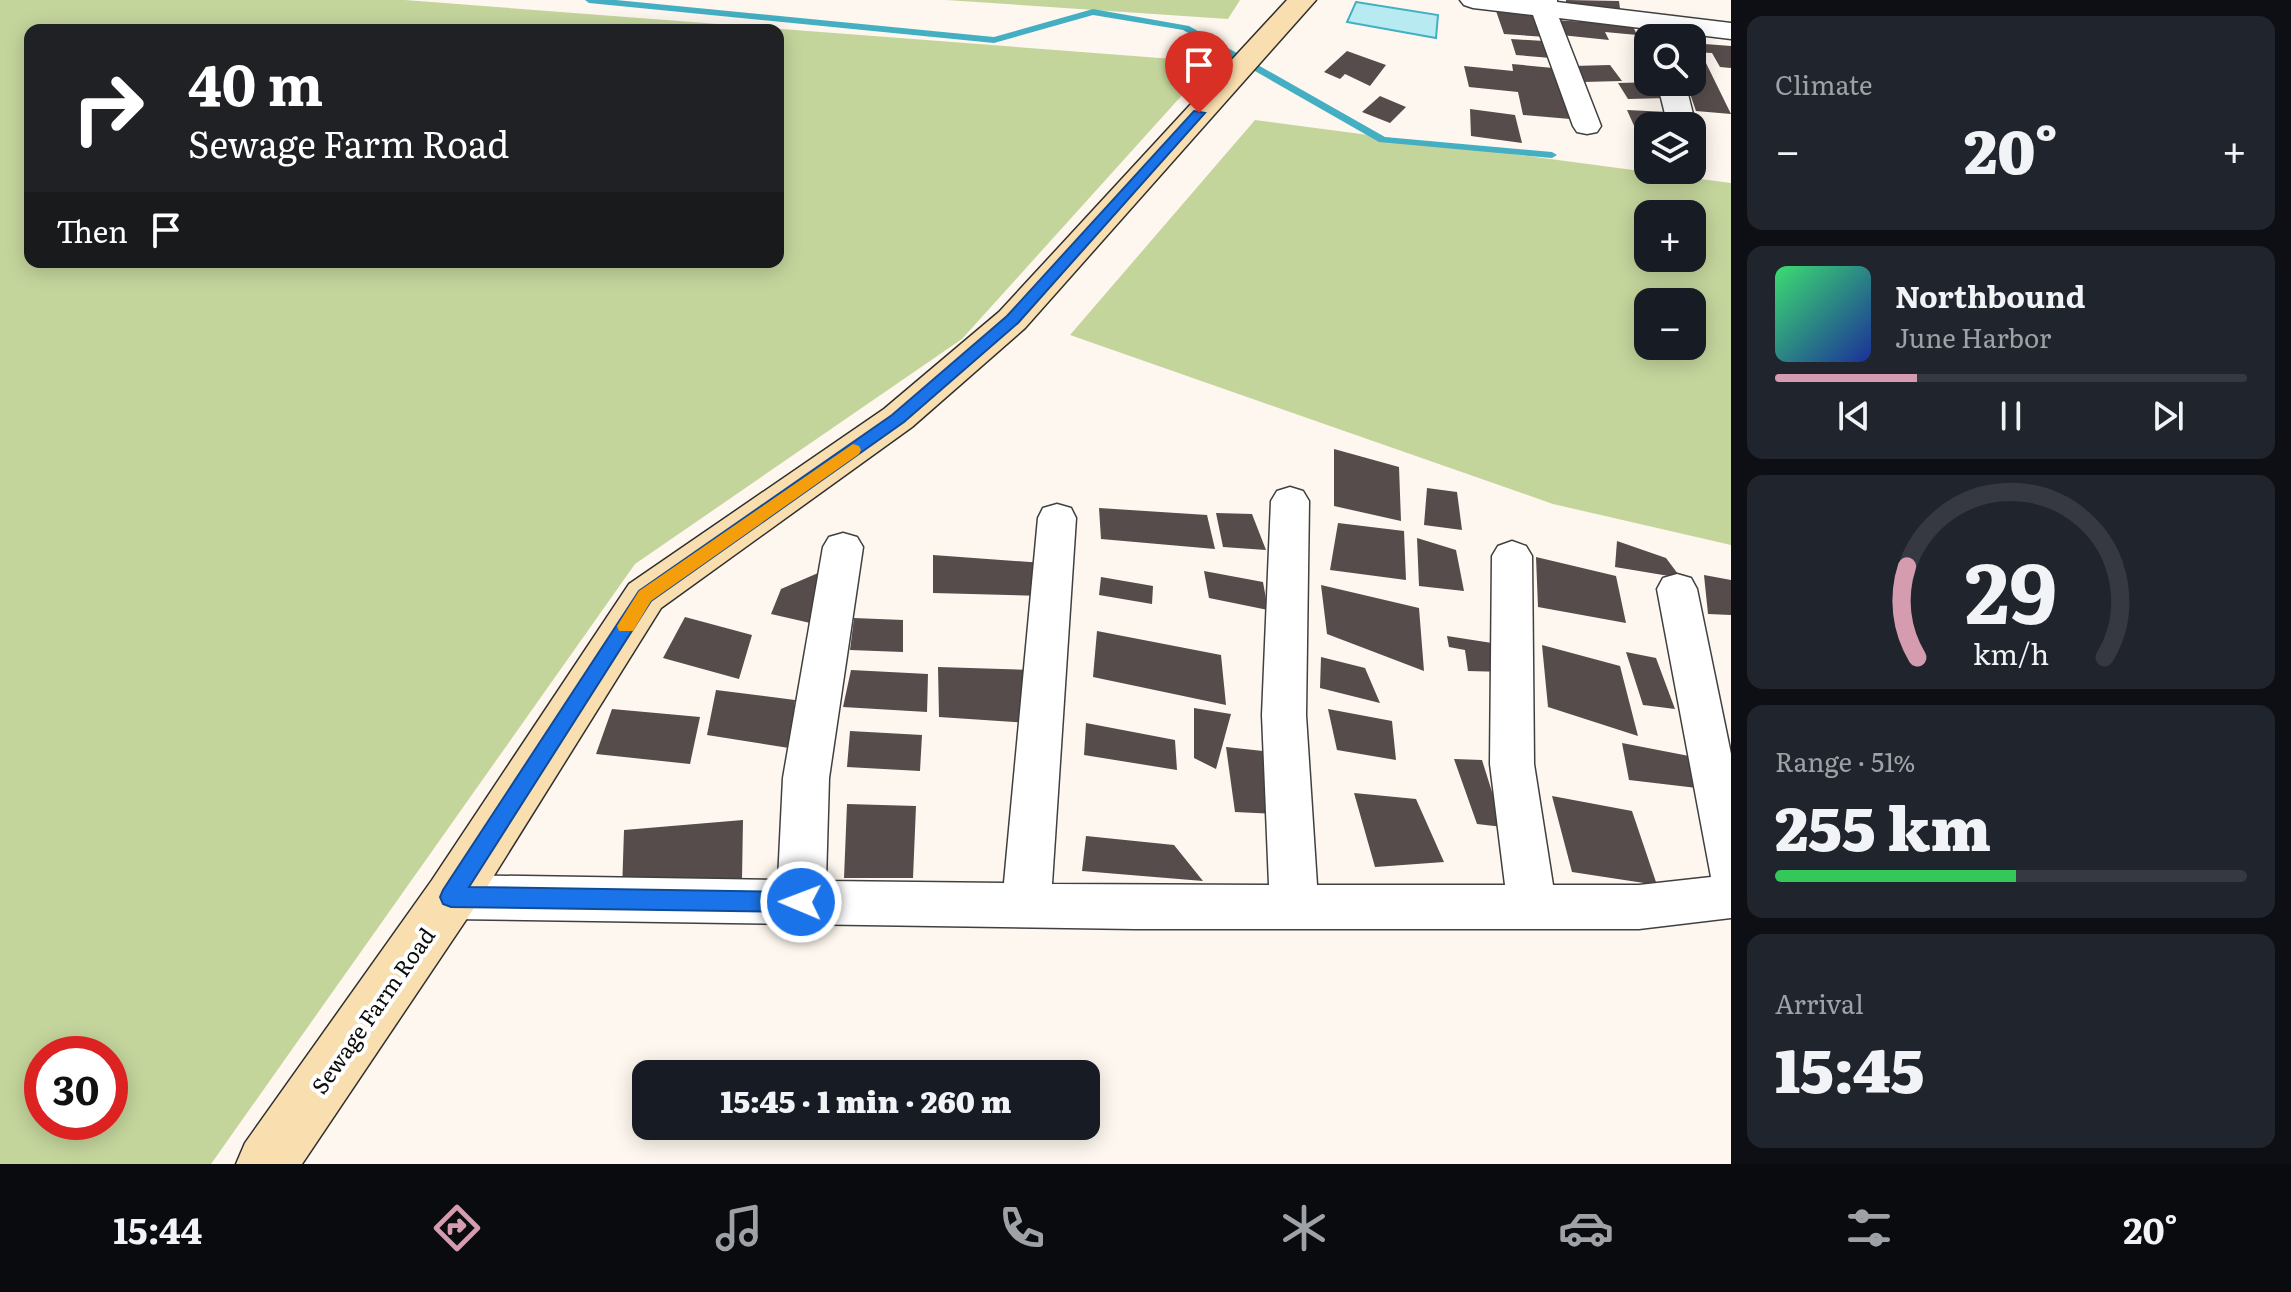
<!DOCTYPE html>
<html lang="en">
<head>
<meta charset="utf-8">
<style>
  :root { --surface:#171b24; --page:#20242c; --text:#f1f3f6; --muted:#9ea1a6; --line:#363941; --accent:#d59bae }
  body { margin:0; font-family:Literata,serif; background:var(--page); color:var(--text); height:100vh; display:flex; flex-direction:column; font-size:30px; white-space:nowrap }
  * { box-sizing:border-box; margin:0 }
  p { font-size:26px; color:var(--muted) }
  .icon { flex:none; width:44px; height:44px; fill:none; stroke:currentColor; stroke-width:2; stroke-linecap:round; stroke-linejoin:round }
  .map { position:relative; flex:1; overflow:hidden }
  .details { display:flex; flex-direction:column; gap:16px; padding:16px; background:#0d0f14; width:560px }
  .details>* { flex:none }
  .banner { position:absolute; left:24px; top:24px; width:760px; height:244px; border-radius:16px; box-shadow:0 4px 20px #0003; background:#202124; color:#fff; overflow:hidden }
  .buttons { position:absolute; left:1634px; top:24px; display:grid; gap:16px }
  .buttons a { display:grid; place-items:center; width:72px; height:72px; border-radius:16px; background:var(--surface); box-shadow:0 4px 20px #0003; font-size:40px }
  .speed { position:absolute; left:24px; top:1036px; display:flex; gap:16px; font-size:40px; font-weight:700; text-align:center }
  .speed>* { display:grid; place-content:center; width:104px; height:104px; border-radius:50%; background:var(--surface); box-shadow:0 4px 20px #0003; line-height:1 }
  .speed .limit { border:12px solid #d22; background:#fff; color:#111 }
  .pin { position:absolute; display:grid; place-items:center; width:68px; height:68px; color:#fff; margin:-82px -34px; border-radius:50% 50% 50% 0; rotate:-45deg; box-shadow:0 0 8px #0007 }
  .pin .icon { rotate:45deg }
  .me { position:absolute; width:88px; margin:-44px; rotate:271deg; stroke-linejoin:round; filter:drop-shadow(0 0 6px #0008) }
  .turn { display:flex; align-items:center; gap:28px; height:168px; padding:0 32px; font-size:36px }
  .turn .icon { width:104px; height:104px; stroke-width:2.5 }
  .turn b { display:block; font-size:56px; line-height:68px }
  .then { display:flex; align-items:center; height:76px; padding:0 32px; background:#0003; gap:16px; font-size:30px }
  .big { font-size:60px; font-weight:800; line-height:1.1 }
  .details .card { flex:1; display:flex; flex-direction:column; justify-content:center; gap:12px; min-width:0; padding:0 28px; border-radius:16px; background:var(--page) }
  .details .dial { align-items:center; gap:0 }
  .dial svg { height:208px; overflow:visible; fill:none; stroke:var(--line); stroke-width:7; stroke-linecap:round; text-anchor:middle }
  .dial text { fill:var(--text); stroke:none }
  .song { display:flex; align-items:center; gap:24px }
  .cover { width:96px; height:96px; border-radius:12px; background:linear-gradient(135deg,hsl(140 70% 55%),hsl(230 70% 35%)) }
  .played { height:8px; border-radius:4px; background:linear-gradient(90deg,var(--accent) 30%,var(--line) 30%) }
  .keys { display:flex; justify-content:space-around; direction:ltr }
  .heat { display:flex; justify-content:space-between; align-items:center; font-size:44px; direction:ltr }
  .charge { height:12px; border-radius:6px; background:linear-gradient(90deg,#34c759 51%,var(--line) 0) }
  .trip { position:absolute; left:632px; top:1060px; width:468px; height:80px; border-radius:16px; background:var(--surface); box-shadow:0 4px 20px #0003; font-weight:800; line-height:80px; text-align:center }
  .tabs { display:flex; height:128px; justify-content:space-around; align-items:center; background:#090b0e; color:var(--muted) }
  .tabs .icon { width:56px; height:56px }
  .tabs .active { color:var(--accent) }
  .tabs b { font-size:36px; color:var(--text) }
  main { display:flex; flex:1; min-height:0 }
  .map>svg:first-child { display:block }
</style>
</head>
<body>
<main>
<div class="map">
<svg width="1731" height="1164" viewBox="0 0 1731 1164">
  <rect width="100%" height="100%" fill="#fef7ef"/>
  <path fill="#c4d59c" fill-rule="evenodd" d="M 0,0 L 405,0 L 1212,62 L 962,339 L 635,564 L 211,1164 L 0,1164 ZM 30,30 L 778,30 L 778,262 L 30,262 ZM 42,1054 L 110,1054 L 110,1122 L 42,1122 Z
    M 946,0 L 1240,0 L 1228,19 Z
    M 1255,120 L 1731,183 L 1731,545 L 1553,504 L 1070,335 ZM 1648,214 L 1692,214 L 1692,258 L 1648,258 ZM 1648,302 L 1692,302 L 1692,346 L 1648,346 Z"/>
  <path fill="#b7eaf1" stroke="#44afc3" stroke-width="2" d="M 1356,2 L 1438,15 L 1436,38 L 1347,22 Z"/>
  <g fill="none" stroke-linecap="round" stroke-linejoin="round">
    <path fill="#44afc3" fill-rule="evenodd" d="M 585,0 L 616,0 L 994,37 L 1093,9 L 1189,26 L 1385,137 L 1552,152 L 1557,155 L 1552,158 L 1379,142 L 1183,30 L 1093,15 L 994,43 L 589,3 Z"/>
  </g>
  <path fill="#554c4b" d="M 1566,0 L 1619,1 L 1621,16 L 1566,9 Z
    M 1495,8 L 1535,12 L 1546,37 L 1504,34 Z
    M 1599,19 L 1631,22 L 1637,35 L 1605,32 L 1609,40 L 1561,35 L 1555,20 L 1601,23 Z
    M 1511,39 L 1544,41 L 1551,58 L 1516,55 Z
    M 1692,43 L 1731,46 L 1731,68 L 1720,67 L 1712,53 L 1692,52 Z
    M 1347,51 L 1386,65 L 1370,86 L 1345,74 L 1340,79 L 1324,72 Z
    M 1692,60 L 1705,61 L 1731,114 L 1696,111 L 1686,82 L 1692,82 Z
    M 1512,64 L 1553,68 L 1570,119 L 1523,115 L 1518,92 L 1469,87 L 1464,66 L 1513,71 Z
    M 1610,65 L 1622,81 L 1583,82 L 1573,66 Z
    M 1658,82 L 1668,98 L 1628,99 L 1618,83 Z
    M 1380,96 L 1406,107 L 1390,123 L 1362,112 Z
    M 1470,109 L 1515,115 L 1522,143 L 1471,136 Z
    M 1627,110 L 1668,112 L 1674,126 L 1648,126 L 1648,157 Z
    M 1334,449 L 1399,467 L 1401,521 L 1334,506 Z
    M 1427,488 L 1457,492 L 1462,530 L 1424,525 Z
    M 1099,508 L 1207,515 L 1215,549 L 1101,539 Z
    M 1216,513 L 1252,514 L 1266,550 L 1223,547 Z
    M 1338,523 L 1404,531 L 1406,580 L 1330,570 Z
    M 1417,538 L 1456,550 L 1464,591 L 1419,586 Z
    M 1617,541 L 1666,558 L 1681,578 L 1615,567 Z
    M 933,555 L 1044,563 L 1044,596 L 933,593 Z
    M 1536,557 L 1616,576 L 1626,623 L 1538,607 Z
    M 832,567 L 819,625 L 771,614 L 781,589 Z
    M 1204,571 L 1263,582 L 1268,610 L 1209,598 Z
    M 1704,575 L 1731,580 L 1731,615 L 1708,614 Z
    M 1101,577 L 1153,586 L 1152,604 L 1099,595 Z
    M 1321,585 L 1419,608 L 1424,671 L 1327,634 Z
    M 685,617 L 752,635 L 739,679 L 663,658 Z
    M 854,618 L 903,620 L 903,652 L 850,650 Z
    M 1097,631 L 1221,655 L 1226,705 L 1093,677 Z
    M 1447,636 L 1492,643 L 1505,672 L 1468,671 L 1465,650 L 1449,647 Z
    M 1542,645 L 1620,666 L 1638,736 L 1548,707 Z
    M 1626,652 L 1656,658 L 1675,709 L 1643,705 Z
    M 1321,657 L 1365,668 L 1380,703 L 1320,688 Z
    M 938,667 L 1034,670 L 1031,723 L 939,717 Z
    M 851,670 L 928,674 L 927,712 L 843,707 Z
    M 716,690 L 795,700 L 789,748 L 707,735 Z
    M 1194,708 L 1231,714 L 1216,769 L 1194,758 Z
    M 612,709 L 700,717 L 690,764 L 596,754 Z
    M 1328,709 L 1392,721 L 1396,760 L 1337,750 Z
    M 1086,723 L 1175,740 L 1177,770 L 1084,755 Z
    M 850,731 L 922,735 L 920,771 L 847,767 Z
    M 1622,743 L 1689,756 L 1697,788 L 1629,780 Z
    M 1226,747 L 1272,752 L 1278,814 L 1235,812 Z
    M 1454,759 L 1482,760 L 1503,827 L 1477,824 Z
    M 1354,793 L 1416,799 L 1444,862 L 1375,867 Z
    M 1552,796 L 1632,811 L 1657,885 L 1572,872 Z
    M 847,804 L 916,806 L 913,878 L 844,878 Z
    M 743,820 L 742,879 L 622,891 L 624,830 Z
    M 1086,836 L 1174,845 L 1203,881 L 1082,871 Z"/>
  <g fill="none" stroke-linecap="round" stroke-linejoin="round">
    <defs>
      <path id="street" d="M 1460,0 L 1557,0 L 1557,2 L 1731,23 L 1731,39 L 1559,18 L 1601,126 L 1597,132 L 1587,134 L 1577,132 L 1573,126 L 1533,15 L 1473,8 L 1464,5 Z
        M 1657,82 L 1685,82 L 1696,126 L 1692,132 L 1692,126 L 1668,126 Z
        M 1290,487 L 1303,491 L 1309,501 L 1306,715 L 1317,885 L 1505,885 L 1490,764 L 1492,556 L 1498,546 L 1512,541 L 1526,546 L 1532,556 L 1534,764 L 1553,885 L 1639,885 L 1711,877 L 1657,589 L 1663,578 L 1677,574 L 1691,578 L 1697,589 L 1731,754 L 1731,918 L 1639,929 L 1135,929 L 451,919 L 434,912 L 427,897 L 434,882 L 451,875 L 778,880 L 783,778 L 823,547 L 829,537 L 843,533 L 857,537 L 863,547 L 829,778 L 826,881 L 1004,883 L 1038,518 L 1043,508 L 1057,504 L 1071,508 L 1076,518 L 1052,884 L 1269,885 L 1262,715 L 1271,501 L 1277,491 Z"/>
      <path id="secondary" d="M 1287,0 L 1316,0 L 1025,328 L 912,427 L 661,608 L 470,914 L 302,1164 L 236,1164 L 245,1143 L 432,880 L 629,584 L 884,409 L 999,312 Z"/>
    </defs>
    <use href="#street" stroke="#404040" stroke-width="3"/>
    <use href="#secondary" stroke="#2f2f2f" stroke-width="3"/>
    <use href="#street" fill="#fff" fill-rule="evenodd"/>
    <use href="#secondary" fill="#f9deaf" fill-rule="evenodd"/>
  </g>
  <path fill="#1a73e8" stroke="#114b97" stroke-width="2" d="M 1194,111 L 1205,113 L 1018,323 L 904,422 L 651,601 L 469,887 L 801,892 L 809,895 L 812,902 L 809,909 L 801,912 L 451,907 L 443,904 L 440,897 L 443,890 L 639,591 L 892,415 L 1007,316 Z"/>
  <path fill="#f59e0b" d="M 853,444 L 859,446 L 861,450 L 859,454 L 651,601 L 633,631 L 619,631 L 617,626 L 639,591 Z"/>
  <g text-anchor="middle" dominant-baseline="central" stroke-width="8" stroke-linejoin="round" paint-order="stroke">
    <g font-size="22" fill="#0d0d0d" stroke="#fff">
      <text transform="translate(372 1010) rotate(-55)">Sewage Farm Road</text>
    </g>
  </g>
</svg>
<div class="buttons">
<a><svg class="icon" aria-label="search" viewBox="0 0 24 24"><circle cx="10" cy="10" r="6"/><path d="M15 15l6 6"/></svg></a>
<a><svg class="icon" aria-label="layers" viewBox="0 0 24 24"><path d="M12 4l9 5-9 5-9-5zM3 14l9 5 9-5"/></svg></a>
<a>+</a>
<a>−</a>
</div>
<div class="speed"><div class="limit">30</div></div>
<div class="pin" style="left:1199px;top:113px;background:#d93025"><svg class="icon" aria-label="arrive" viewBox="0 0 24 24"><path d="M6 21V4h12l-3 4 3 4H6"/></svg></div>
<svg class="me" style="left:801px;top:902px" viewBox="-20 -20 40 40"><circle r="17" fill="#1a73e8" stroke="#fff" stroke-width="3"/><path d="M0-11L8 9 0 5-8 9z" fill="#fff"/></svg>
<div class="trip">15:45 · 1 min · 260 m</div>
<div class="banner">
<div class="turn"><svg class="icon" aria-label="right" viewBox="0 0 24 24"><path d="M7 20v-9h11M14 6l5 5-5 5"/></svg><div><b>40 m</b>Sewage Farm Road</div></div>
<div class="then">Then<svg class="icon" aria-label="arrive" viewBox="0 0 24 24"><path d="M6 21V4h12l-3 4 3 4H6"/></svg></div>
</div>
</div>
<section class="details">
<div class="card"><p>Climate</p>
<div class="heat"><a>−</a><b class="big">20°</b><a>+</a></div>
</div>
<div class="card">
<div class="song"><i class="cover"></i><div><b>Northbound</b><p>June Harbor</p></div></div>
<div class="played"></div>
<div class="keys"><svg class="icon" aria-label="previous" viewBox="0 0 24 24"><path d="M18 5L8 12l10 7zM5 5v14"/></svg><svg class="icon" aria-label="pause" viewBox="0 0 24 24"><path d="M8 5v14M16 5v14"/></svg><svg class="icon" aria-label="next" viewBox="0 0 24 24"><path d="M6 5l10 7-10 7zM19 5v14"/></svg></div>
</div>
<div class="card dial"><svg viewBox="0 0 100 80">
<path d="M14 69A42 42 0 1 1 86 69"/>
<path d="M14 69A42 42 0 0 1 10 34" stroke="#d59bae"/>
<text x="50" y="56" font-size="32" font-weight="700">29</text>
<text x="50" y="72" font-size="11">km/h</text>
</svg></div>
<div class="card"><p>Range · 51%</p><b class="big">255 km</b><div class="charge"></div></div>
<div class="card"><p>Arrival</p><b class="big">15:45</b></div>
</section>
</main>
<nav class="tabs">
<b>15:44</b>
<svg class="icon active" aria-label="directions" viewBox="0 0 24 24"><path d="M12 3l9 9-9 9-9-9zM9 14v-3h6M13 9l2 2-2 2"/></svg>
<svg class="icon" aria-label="music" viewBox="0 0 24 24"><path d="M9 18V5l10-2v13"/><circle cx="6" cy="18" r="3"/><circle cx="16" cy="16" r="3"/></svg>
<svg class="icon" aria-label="phone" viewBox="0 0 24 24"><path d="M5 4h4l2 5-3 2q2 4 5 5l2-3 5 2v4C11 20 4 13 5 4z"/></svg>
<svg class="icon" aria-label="climate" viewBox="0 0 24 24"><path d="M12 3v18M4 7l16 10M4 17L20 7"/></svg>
<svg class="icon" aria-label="car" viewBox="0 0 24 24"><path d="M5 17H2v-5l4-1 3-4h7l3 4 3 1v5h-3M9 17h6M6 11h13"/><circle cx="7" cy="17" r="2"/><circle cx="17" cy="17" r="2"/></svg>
<svg class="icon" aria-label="filters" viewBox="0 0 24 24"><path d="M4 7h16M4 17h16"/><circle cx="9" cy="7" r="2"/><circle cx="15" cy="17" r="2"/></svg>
<b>20°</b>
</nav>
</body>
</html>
